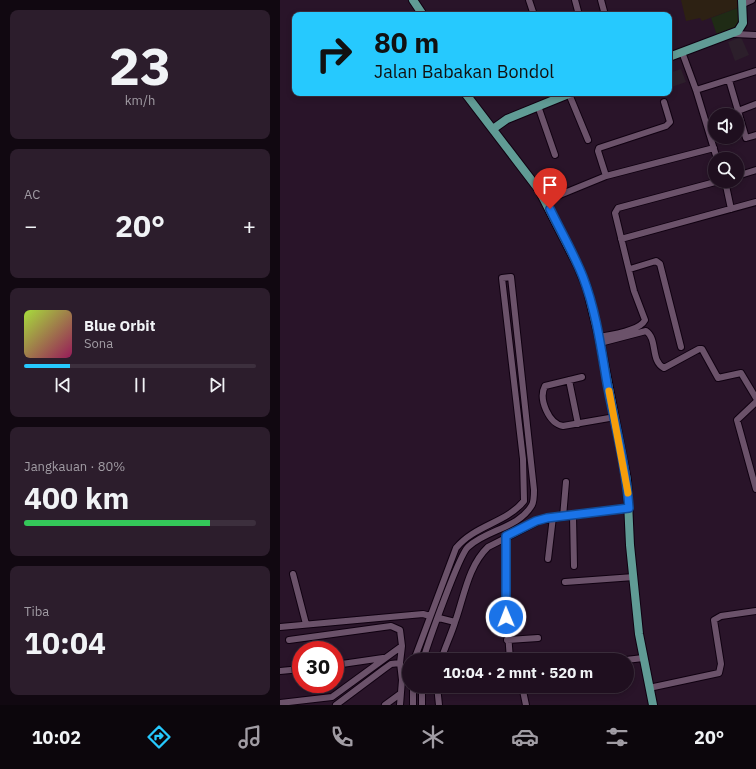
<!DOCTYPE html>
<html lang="id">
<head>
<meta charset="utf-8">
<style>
  :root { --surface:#1f0f1f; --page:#2c1d2c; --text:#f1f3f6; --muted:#a19ca4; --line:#3c2f3d; --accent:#26c9fe }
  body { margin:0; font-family:"IBM Plex Sans",sans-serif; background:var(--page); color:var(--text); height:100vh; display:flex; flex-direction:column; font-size:15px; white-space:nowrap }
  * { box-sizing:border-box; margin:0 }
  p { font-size:13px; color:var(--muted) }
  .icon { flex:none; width:22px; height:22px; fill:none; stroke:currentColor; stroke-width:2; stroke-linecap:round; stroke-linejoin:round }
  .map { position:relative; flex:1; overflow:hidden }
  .details { display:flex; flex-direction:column; gap:10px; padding:10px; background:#110811; width:280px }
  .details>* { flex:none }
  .guide { position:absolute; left:12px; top:12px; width:380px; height:84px; border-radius:8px; box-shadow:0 2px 6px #0003,0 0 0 1px var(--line); background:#26c9fe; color:#111; overflow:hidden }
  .controls { position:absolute; left:428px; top:108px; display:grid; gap:8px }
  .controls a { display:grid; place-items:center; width:36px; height:36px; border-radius:50%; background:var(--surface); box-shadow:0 2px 6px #0003,0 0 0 1px var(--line); font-size:20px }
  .speed { position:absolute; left:12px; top:641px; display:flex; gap:8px; font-size:20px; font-weight:700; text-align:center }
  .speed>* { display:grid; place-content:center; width:52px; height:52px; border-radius:50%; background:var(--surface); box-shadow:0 2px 6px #0003,0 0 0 1px var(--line); line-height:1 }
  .speed .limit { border:6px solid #d22; background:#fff; color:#111 }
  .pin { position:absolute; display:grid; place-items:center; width:34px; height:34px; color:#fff; margin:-41px -17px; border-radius:50% 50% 50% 0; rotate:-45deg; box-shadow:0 0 4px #0007 }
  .pin .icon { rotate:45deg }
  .me { position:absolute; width:44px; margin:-22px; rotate:359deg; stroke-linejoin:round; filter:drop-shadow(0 0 3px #0008) }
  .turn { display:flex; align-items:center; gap:14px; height:84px; padding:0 16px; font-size:18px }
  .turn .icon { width:52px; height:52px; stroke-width:2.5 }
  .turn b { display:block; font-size:28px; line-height:34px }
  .big { font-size:30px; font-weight:700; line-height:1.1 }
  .details .card { flex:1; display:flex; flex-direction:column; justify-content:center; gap:6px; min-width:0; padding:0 14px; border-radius:8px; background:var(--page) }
  .details .dial { align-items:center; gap:0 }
  .dial b { font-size:52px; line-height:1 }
  .song { display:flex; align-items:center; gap:12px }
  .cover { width:48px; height:48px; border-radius:6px; background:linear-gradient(135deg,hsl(80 70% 55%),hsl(330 70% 35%)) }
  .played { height:4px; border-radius:2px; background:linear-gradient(90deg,var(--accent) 20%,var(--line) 20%) }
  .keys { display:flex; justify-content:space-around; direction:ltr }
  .heat { display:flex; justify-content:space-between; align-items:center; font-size:22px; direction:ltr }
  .charge { height:6px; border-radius:3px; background:linear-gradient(90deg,#34c759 80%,var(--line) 0) }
  .trip { position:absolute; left:122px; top:653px; width:232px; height:40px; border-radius:20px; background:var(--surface); box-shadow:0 2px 6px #0003,0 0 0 1px var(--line); font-weight:700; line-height:40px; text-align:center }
  .tabs { display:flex; height:64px; justify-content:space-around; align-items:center; background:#0c060c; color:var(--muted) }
  .tabs .icon { width:28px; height:28px }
  .tabs .on { color:var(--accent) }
  .tabs b { font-size:18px; color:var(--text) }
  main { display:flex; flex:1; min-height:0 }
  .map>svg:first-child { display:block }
</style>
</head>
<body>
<main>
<section class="details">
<div class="card dial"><b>23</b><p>km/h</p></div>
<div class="card"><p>AC</p>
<div class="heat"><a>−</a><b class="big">20°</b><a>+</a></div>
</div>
<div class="card">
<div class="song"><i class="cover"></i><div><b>Blue Orbit</b><p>Sona</p></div></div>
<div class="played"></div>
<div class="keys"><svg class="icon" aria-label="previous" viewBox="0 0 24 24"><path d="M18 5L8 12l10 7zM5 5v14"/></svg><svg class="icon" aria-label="pause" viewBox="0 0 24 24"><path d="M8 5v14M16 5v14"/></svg><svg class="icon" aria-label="next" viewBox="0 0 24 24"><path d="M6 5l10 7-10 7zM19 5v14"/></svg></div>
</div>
<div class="card"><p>Jangkauan · 80%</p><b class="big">400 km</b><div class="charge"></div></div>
<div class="card"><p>Tiba</p><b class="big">10:04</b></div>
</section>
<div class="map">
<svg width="476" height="705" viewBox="0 0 476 705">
  <rect width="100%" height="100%" fill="#291429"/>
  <path fill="#2c1f2b" d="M 461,37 L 469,55 L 455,61 L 448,42 Z
    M 401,69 L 406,82 L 389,88 L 389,73 Z"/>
  <path fill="#2d2113" d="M 401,0 L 458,0 L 460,7 L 422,21 L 420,18 L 406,21 Z"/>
  <path fill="#1f2b15" d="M 460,7 L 460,26 L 438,38 L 431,18 Z"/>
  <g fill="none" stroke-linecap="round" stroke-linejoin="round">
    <defs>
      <path id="minor" d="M 249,0 L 254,15
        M 295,0 L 299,15
        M 321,0 L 325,15
        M 463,4 L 472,0
        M 229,15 L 230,15
        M 455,34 L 476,35
        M 402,52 L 416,90 L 437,159
        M 449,80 L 466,138 L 476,135
        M 416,90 L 476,71
        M 289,94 L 308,140
        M 258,106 L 275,155
        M 458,111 L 476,104
        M 326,176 L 318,151 L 319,148 L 386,126 L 390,122 L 384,102
        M 457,176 L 476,170
        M 445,181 L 451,209
        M 265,201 L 326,176 L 434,148
        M 341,239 L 476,202
        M 350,269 L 376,261 L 380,264 L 401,347
        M 319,337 C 331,335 360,331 365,320 L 354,291 L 335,213 L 338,208 L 439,181
        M 320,343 L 366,331 C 378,339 370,361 384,368 L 419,349 L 422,349 L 438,378 L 461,373 L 476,398
        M 302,377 L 265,386 C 258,399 269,424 283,426 L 335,417
        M 289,380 L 298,424
        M 476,402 L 457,420 L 476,489
        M 293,516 L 294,566
        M 283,517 L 286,482
        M 226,537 L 226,605 L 230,660
        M 268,559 L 273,517
        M 13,574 L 26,624
        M 285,582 L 354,577
        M 159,618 L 175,622
        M 0,627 L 143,614 L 150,616
        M 227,640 L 258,638
        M 134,660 L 176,548 C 195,525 226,523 244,501 L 243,459 L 222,278 L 231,277 L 254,490 C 254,495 254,501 252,505 C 238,529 207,529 188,547 C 179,555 148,643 143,660
        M 161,660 C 165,647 171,635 175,622 C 184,597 188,566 208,547 L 261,520 L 349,508
        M 346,660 L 363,658
        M 120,663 L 122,646
        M 55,665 L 103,658
        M 0,671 L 21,669
        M 133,686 L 133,705
        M 142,686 L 142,705
        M 157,686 L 159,705
        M 242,686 L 246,705
        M 369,688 L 439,673 L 441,664 L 434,620 L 441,616 L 476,611
        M 0,703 L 52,697 L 122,646 L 120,630 L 111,626 L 9,640
        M 56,705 L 104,669 L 111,664 L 120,663 L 122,680 L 120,705
        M 105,705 L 120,694"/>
      <path id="major" d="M 133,0 L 143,15
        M 389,57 L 458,31 L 463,23 L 462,0
        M 185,93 L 259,190 L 298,266 L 307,288 L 319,337 L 347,480 L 350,545 L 359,634 L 373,705
        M 213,129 L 227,119 L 291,93"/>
    </defs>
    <use href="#minor" stroke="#100111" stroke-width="8"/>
    <use href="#major" stroke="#100111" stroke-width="10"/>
    <use href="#minor" stroke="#6b526a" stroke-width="6"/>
    <use href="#major" stroke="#609b95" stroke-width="8"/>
  </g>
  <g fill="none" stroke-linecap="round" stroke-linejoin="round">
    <defs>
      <path id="route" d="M 226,617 L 226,536 L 256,521 L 267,518 L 349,508 C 346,466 335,425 327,383 C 321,348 316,311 303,277 C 294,254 281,232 270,209"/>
    </defs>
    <use href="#route" stroke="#114b97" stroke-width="10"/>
    <use href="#route" stroke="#1a73e8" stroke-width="7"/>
    <path stroke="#f59e0b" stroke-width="7" d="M 329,391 L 348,493"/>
  </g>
</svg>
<div class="controls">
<a><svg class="icon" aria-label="sound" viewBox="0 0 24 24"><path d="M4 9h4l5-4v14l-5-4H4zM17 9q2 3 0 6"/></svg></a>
<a><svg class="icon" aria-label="search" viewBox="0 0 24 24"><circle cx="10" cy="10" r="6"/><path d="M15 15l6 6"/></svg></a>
</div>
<div class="speed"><div class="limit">30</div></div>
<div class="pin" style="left:270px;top:209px;background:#d93025"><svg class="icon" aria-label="arrive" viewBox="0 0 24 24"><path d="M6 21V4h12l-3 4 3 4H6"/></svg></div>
<svg class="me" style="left:226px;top:617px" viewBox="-20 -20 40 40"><circle r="17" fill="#1a73e8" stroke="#fff" stroke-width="3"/><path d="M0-11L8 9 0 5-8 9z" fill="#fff"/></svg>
<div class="trip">10:04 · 2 mnt · 520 m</div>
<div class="guide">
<div class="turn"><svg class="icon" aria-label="right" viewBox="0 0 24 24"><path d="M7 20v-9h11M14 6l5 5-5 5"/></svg><div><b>80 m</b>Jalan Babakan Bondol</div></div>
</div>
</div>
</main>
<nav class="tabs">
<b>10:02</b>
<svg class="icon on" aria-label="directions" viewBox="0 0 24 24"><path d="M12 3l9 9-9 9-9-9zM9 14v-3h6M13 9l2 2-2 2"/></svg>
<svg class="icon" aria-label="music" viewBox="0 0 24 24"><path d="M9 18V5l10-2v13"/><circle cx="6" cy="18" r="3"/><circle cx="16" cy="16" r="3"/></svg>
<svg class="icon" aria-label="phone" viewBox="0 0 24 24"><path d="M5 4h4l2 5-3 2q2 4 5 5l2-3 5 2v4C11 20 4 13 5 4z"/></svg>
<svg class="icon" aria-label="climate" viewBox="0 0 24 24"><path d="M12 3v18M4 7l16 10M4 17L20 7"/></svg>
<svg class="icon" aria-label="car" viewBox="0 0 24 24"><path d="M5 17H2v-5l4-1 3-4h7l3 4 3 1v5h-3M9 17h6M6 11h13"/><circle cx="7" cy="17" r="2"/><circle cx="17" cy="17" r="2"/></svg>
<svg class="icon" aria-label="filters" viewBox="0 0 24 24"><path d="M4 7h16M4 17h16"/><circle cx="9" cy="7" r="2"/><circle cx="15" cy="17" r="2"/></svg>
<b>20°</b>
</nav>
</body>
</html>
